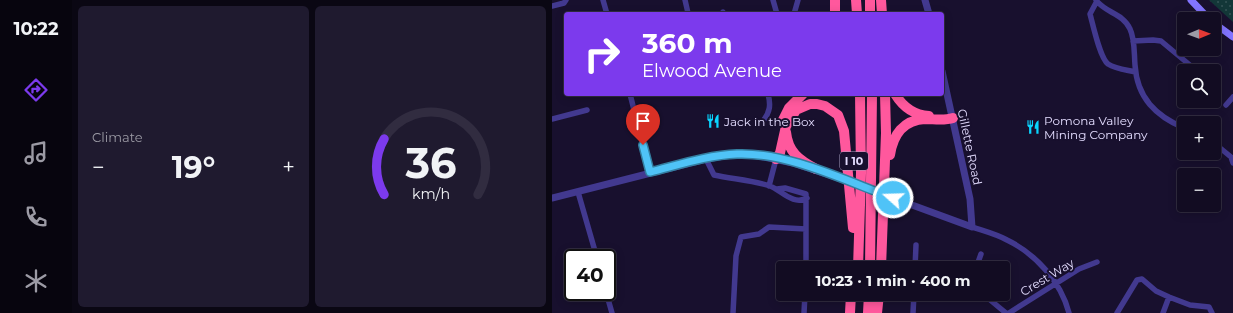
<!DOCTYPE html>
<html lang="en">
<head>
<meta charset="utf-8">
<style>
  :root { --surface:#120c22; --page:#1f1a2f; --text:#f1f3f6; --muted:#9c9ba5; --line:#312c40; --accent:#7c3aed }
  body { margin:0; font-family:Montserrat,sans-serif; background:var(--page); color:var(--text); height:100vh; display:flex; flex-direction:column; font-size:15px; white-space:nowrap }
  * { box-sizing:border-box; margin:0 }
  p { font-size:13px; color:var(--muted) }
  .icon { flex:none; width:22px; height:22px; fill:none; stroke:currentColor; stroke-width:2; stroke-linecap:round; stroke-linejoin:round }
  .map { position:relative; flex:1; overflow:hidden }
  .drawer { display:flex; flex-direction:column; gap:6px; padding:6px; background:#0a0713; width:480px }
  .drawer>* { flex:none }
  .banner { position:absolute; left:12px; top:12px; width:380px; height:84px; border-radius:4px; box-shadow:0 2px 10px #0003,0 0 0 1px var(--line); background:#7c3aed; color:#fff; overflow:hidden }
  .needle { width:26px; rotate:89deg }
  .fabs { position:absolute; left:625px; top:12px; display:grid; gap:8px }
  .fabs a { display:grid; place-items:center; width:44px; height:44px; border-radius:4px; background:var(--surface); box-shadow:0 2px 10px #0003,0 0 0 1px var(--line); font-size:20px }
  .speed { position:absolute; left:12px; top:249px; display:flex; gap:8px; font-size:20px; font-weight:700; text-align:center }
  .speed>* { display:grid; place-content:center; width:52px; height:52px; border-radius:50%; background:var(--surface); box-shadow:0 2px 10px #0003,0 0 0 1px var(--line); line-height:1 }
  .speed .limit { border:2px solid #111; border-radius:6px; background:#fff; color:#111 }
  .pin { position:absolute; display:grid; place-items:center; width:34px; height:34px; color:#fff; margin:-41px -17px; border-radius:50% 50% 50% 0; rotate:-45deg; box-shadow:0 0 4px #0007 }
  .pin .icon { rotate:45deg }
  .me { position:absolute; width:44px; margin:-22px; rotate:290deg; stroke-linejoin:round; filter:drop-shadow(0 0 3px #0008) }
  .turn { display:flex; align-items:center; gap:14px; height:84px; padding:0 12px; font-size:18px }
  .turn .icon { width:52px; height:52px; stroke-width:2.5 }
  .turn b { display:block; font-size:28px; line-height:34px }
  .big { font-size:30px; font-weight:700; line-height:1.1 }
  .drawer .tile { flex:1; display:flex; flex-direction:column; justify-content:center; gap:6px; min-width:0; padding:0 14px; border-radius:6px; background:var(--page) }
  .drawer .dial { align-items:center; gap:0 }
  .dial svg { height:104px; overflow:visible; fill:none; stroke:var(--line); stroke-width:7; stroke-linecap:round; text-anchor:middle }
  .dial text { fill:var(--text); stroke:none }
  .heat { display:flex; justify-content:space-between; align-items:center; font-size:22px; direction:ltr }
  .drawer .tiles { flex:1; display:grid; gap:6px; grid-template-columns:repeat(2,1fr) }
  .trip { position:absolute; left:224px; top:261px; width:234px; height:40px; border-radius:4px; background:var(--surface); box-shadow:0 2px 10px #0003,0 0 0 1px var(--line); font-weight:700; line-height:40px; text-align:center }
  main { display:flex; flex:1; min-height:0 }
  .tab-bar { display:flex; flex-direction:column; width:72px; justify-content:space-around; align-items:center; background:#07050e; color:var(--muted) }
  .tab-bar .icon { width:28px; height:28px }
  .tab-bar .active { color:var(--accent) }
  .tab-bar b { font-size:18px; color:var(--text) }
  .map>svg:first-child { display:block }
</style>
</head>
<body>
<main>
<nav class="tab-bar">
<b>10:22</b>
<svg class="icon active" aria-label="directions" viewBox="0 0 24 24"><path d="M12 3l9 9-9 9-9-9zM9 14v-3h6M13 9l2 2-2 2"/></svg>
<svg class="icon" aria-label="music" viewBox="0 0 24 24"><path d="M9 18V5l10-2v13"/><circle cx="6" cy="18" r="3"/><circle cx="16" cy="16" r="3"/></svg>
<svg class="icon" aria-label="phone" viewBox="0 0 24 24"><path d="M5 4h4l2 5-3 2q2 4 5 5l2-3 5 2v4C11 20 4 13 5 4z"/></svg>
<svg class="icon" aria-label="climate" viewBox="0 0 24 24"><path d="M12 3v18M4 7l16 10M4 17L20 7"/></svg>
</nav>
<section class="drawer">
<div class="tiles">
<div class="tile"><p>Climate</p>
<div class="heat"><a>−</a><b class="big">19°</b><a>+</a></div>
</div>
<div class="tile dial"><svg viewBox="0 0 100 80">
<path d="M14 69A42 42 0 1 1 86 69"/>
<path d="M14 69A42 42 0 0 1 14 26" stroke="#7c3aed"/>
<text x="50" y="56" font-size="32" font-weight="700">36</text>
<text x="50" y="72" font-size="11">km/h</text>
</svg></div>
</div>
</section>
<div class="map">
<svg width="681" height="313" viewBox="0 0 681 313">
  <defs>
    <pattern id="green-dots" width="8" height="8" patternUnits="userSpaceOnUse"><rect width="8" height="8" fill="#133738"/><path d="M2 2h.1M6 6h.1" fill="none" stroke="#355456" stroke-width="1.8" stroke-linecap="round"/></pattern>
  </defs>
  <rect width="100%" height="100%" fill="#18102e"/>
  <path fill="url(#green-dots)" d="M 657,0 L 681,0 L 681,22 Z"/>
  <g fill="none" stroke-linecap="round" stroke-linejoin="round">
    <path stroke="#42398f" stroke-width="5.5" d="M 51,0 L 55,14
      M 133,0 L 136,13
      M 221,0 L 225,14
      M 544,0 C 553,13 571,13 578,29 C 583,39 582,53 583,65 C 585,98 604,116 632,128
      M 545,1 L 538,14 C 541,25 548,58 556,64 C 564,69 575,70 583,72
      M 0,6 L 12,3 L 14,0
      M 171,12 L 172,14
      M 242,14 L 246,0
      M 581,41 L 601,40 L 609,41 L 645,71
      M 78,94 L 98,173
      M 674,105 L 681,97
      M 0,119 L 35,110
      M 211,121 C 218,112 219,105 216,94
      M 662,143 L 679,157 L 681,163
      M 154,159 L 162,175 C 180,179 200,180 218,186 C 229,190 241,206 255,198
      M 217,186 L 224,159
      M 225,189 L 233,188 L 254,194 L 254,268
      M 26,192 L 45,258
      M 420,227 C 432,231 444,234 455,240 C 484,254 509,282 517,313
      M 363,268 L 364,245
      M 424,268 L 429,254
      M 54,292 L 60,313
      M 425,294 L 437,299 L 454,313
      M 181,313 L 184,256 L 189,237 L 207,234 L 217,227 L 254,229
      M 252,313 L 253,294
      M 361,313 L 362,294
      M 457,313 L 527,269 L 545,262
      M 565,313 L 585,280 L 590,279 L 604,291 L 617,297 L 638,305 L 657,307 L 660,313
      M 611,313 L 617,297"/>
    <path stroke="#42398f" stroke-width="7" d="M 373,0 L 377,14
      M 0,198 L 154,159 L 185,154 L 201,155 L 241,163 L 286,178
      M 341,198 L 420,227 L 418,199 L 390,71"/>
    <path stroke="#8274ff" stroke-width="7" d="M 639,0 L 657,19
      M 662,23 L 681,37"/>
    <path stroke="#ff589d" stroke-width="10" d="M 304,0 L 305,14
      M 318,0 L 318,14
      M 329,0 L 330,14
      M 283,14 L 283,0
      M 343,94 C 351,107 362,115 377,116
      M 230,122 L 237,108 L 251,94
      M 234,132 C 236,152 247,160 264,169
      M 338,155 C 341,135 351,120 373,119 C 382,119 392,121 401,118
      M 224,159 L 228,153 L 234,126 L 244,110 L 258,104 L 265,104 L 273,106 L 286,115 L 292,131 L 301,228
      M 306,268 L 309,173 L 308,94
      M 318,268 L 320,94
      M 329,268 L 334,133 L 333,94
      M 298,313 L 299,294
      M 316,313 L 317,294
      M 325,313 L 327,294"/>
    <path stroke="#42398f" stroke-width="7" d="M 286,178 L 341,198"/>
  </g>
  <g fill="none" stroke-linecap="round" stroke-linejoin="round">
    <defs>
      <path id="route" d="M 91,145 L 98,172 C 126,165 156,155 185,154 C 236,152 294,181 341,198"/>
    </defs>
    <use href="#route" stroke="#337fa1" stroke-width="10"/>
    <use href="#route" stroke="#4fc3f7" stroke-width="7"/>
  </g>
  <defs>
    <symbol id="restaurant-bare" viewBox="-9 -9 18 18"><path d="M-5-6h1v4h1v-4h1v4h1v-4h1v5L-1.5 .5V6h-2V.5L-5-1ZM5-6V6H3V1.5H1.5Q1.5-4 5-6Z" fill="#09d5ff" stroke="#18102e" stroke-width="2.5" paint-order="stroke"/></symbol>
  </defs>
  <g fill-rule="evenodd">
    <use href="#restaurant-bare" x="151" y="111" width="20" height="20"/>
    <use href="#restaurant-bare" x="471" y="117" width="20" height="20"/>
  </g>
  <g text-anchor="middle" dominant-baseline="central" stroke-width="4" stroke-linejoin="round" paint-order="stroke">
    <rect fill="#18102e" stroke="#a7a0c0" stroke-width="1" x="288" y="152" width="28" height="18" rx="3"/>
    <g font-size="11" font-weight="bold" fill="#e4ddff">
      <text x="302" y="161">I 10</text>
    </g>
    <g font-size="12" fill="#e4ddff" stroke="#18102e" text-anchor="start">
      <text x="492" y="120">Pomona Valley<tspan x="492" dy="14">Mining Company</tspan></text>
      <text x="172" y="121">Jack in the Box</text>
    </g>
    <g font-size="12" fill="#e4ddff" stroke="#18102e">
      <text transform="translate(418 147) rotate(78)">Gillette Road</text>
      <text transform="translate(495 277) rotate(-31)">Crest Way</text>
    </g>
  </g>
</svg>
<div class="fabs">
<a><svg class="needle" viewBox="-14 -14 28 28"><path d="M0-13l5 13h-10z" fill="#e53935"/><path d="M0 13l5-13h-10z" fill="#9c9ba5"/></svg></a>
<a><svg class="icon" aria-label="search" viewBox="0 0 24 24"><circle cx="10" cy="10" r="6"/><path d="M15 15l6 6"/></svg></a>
<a>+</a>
<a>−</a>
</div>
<div class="speed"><div class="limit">40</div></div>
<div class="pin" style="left:91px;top:145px;background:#d93025"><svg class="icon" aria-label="arrive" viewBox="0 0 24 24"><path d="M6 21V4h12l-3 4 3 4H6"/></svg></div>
<svg class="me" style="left:341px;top:198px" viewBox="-20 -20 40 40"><circle r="17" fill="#4fc3f7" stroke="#fff" stroke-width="3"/><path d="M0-11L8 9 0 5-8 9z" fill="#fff"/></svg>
<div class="trip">10:23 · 1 min · 400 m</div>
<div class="banner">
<div class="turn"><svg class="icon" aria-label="right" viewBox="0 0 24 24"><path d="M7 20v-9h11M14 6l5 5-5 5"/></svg><div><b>360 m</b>Elwood Avenue</div></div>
</div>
</div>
</main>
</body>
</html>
